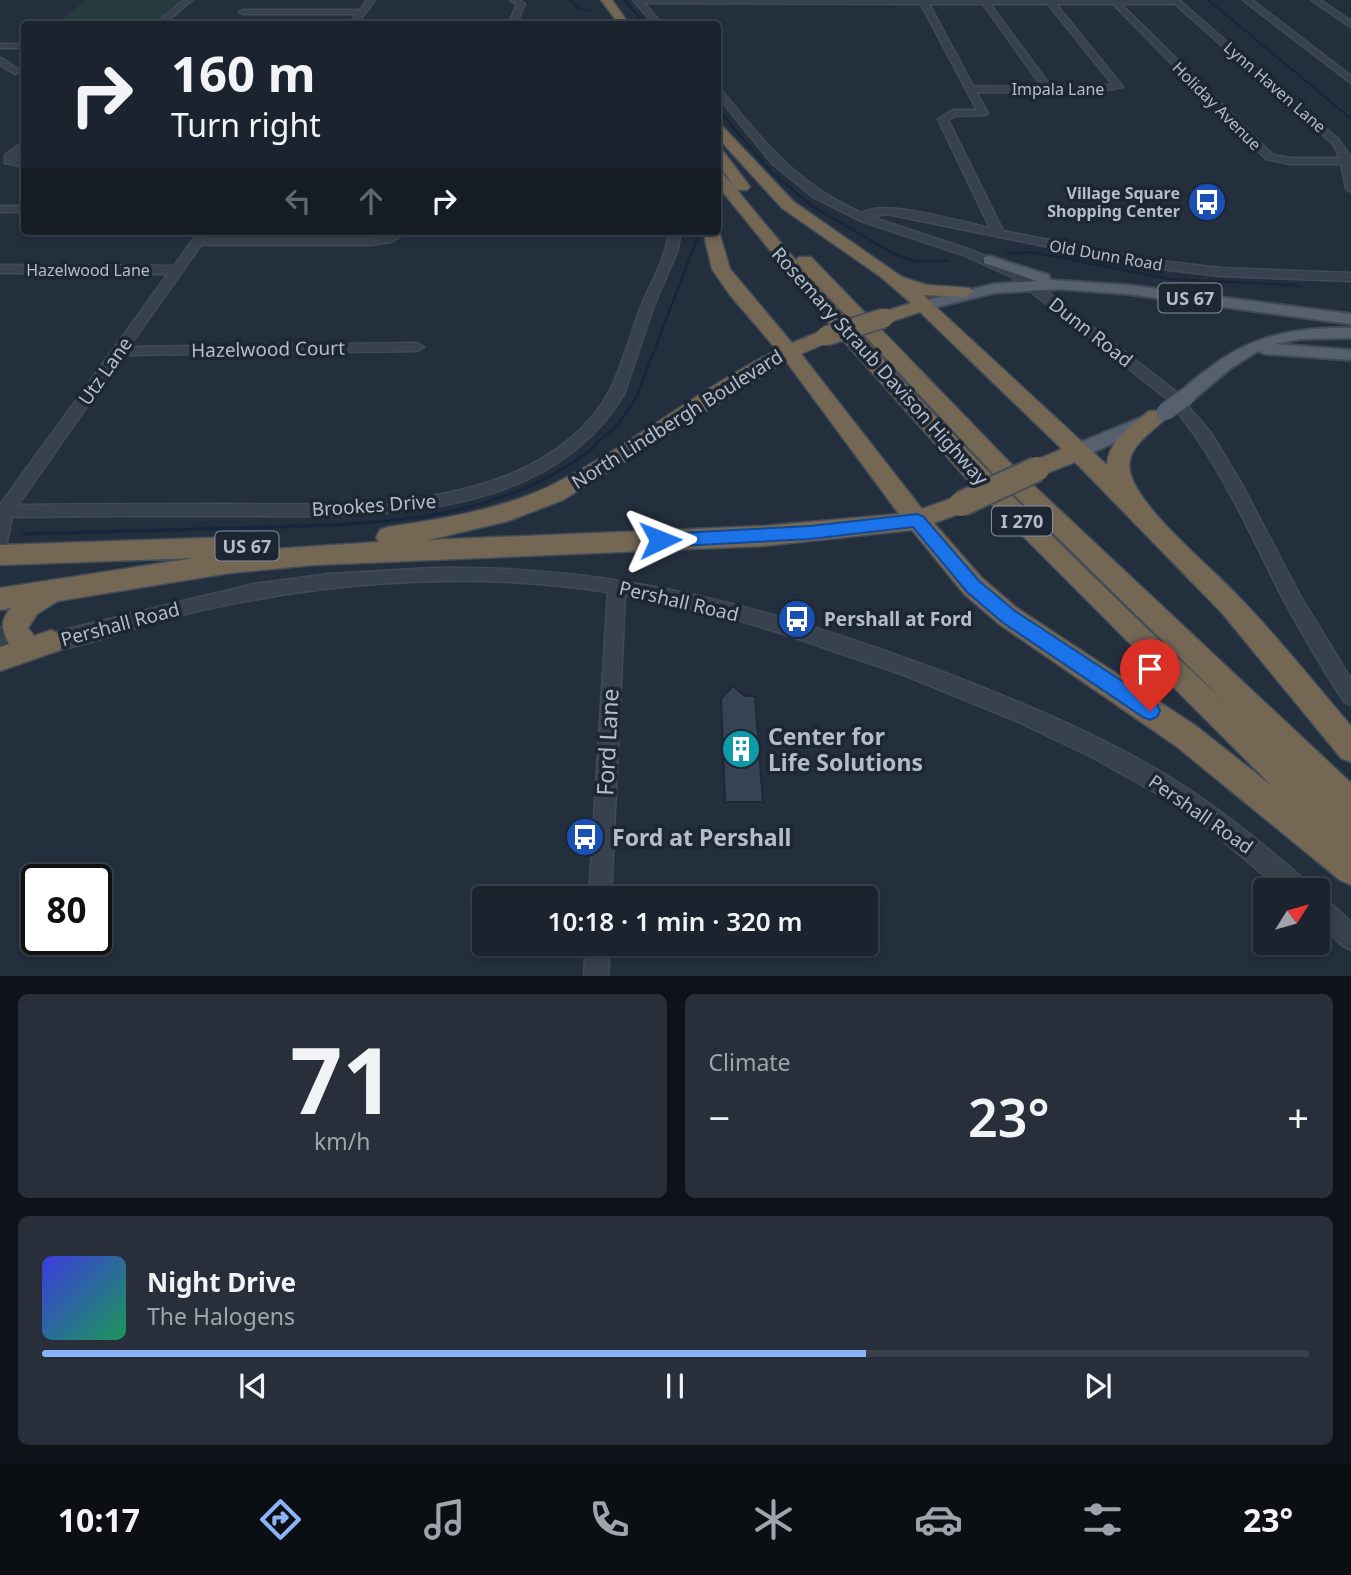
<!DOCTYPE html>
<html lang="en">
<head>
<meta charset="utf-8">
<style>
  :root { --surface:#1b232e; --page:#282f3a; --text:#f1f3f6; --muted:#a0a4aa; --line:#39404a; --accent:#8ab4f8 }
  body { margin:0; font-family:"Noto Sans",sans-serif; background:var(--page); color:var(--text); height:100vh; display:flex; flex-direction:column; font-size:26px; white-space:nowrap }
  * { box-sizing:border-box; margin:0 }
  p { font-size:23px; color:var(--muted) }
  .icon { flex:none; width:38px; height:38px; fill:none; stroke:currentColor; stroke-width:2; stroke-linecap:round; stroke-linejoin:round }
  .map { position:relative; height:976px; overflow:hidden }
  .side { display:flex; flex-direction:column; gap:18px; padding:18px; background:#0f1319; flex:1 }
  .side>* { flex:none }
  .hud { position:absolute; left:21px; top:21px; width:700px; height:214px; border-radius:7px; box-shadow:0 4px 10px #0003,0 0 0 2px var(--line); background:#1b232e; color:var(--text); overflow:hidden }
  .needle { width:46px; rotate:53deg }
  .controls { position:absolute; left:1253px; top:878px; display:grid; gap:14px }
  .controls a { display:grid; place-items:center; width:77px; height:77px; border-radius:7px; background:var(--surface); box-shadow:0 4px 10px #0003,0 0 0 2px var(--line); font-size:35px }
  .speed { position:absolute; left:21px; top:864px; display:flex; gap:14px; font-size:35px; font-weight:700; text-align:center }
  .speed>* { display:grid; place-content:center; width:91px; height:91px; border-radius:50%; background:var(--surface); box-shadow:0 4px 10px #0003,0 0 0 2px var(--line); line-height:1 }
  .speed .limit { border:4px solid #111; border-radius:10px; background:#fff; color:#111 }
  .pin { position:absolute; display:grid; place-items:center; width:60px; height:60px; color:#fff; margin:-72px -30px; border-radius:50% 50% 50% 0; rotate:-45deg; box-shadow:0 0 7px #0007 }
  .pin .icon { rotate:45deg }
  .me { position:absolute; width:77px; margin:-38px; rotate:88deg; stroke-linejoin:round; filter:drop-shadow(0 0 5px #0008) }
  .turn { display:flex; align-items:center; gap:24px; height:147px; padding:0 35px; font-size:32px }
  .turn .icon { width:91px; height:91px; stroke-width:2.5 }
  .turn b { display:block; font-size:49px; line-height:60px }
  .lanes { display:flex; align-items:center; height:66px; padding:0 35px; background:#0003; justify-content:center; gap:35px; direction:ltr }
  .lanes .off { opacity:.35 }
  .big { font-size:52px; font-weight:600; line-height:1.1 }
  .side .widget { flex:1; display:flex; flex-direction:column; justify-content:center; gap:10px; min-width:0; padding:0 24px; border-radius:10px; background:var(--page) }
  .side .dial { align-items:center; gap:0 }
  .dial b { font-size:91px; line-height:1 }
  .song { display:flex; align-items:center; gap:21px }
  .cover { width:84px; height:84px; border-radius:10px; background:linear-gradient(135deg,hsl(240 70% 55%),hsl(150 70% 35%)) }
  .played { height:7px; border-radius:4px; background:linear-gradient(90deg,var(--accent) 65%,var(--line) 65%) }
  .keys { display:flex; justify-content:space-around; direction:ltr }
  .heat { display:flex; justify-content:space-between; align-items:center; font-size:38px; direction:ltr }
  .side .tiles { flex:1; display:grid; gap:18px; grid-template-columns:1fr 1fr }
  .widget:last-child { grid-column:span 2 }
  .trip { position:absolute; left:472px; top:886px; width:406px; height:70px; border-radius:7px; background:var(--surface); box-shadow:0 4px 10px #0003,0 0 0 2px var(--line); font-weight:600; line-height:70px; text-align:center }
  .menu { display:flex; height:112px; justify-content:space-around; align-items:center; background:#0b0e12; color:var(--muted) }
  .menu .icon { width:49px; height:49px }
  .menu .on { color:var(--accent) }
  .menu b { font-size:32px; color:var(--text) }
  .map>svg:first-child { display:block }
</style>
</head>
<body>
<div class="map">
<svg width="1351" height="977" viewBox="0 0 1351 977">
  <rect width="100%" height="100%" fill="#242f3e"/>
  <path fill="#263c3f" d="M 87,0 L 185,0 L 157,24 L 55,24 Z"/>
  <g fill="none" stroke-linecap="round" stroke-linejoin="round">
    <path stroke="#17263c" stroke-width="2" d="M 570,0 L 578,8 L 590,11
      M 625,0 L 645,24
      M 1208,0 L 1348,116
      M 718,108 L 725,116"/>
    <path stroke="#17263c" stroke-width="2.5" d="M 723,115 L 771,172 L 812,206 L 896,255 L 916,261 L 947,261
      M 1346,115 L 1351,119
      M 1007,254 L 1032,252 L 1169,279 L 1294,285 L 1301,288
      M 593,447 L 618,424 L 636,398 L 700,231"/>
    <path stroke="#17263c" stroke-width="3.5" d="M 24,534 C 96,532 169,530 241,528 C 363,524 495,527 595,446"/>
  </g>
  <path fill="#364354" stroke="#1f2835" stroke-width="2" d="M 733,686 L 745,696 L 755,696 L 763,802 L 725,802 L 721,698 Z"/>
  <g fill="none" stroke-linecap="round" stroke-linejoin="round">
    <defs>
      <path id="minor" d="M 184,0 L 192,0 L 164,24 L 156,24 Z
        M 367,0 L 375,0 L 357,24 L 349,24 L 356,14 L 243,14 L 239,12 L 243,10 L 360,10 Z
        M 510,0 L 519,0 L 525,4 L 516,24 L 508,24 L 517,5 Z
        M 633,0 L 1179,0 L 1339,140 L 1351,158 L 1351,192 L 1346,189 L 1341,164 L 1290,164 L 1266,159 L 1113,4 L 1056,4 L 1123,87 L 1091,93 L 976,92 L 988,113 L 986,115 L 955,116 L 948,120 L 1003,231 L 1152,260 L 1221,268 L 1351,273 L 1351,281 L 1221,276 L 1152,268 L 887,214 L 871,217 L 971,250 L 1020,271 L 1175,391 L 1211,433 L 1240,481 L 1299,594 L 1351,679 L 1351,705 L 1344,702 C 1321,666 1299,629 1279,591 C 1245,523 1216,455 1165,397 L 1012,277 L 963,255 L 861,221 L 813,197 L 772,163 L 718,97 L 718,89 L 721,90 C 766,144 796,184 862,213 C 884,198 963,223 990,228 L 938,119 L 953,110 L 977,110 L 921,4 L 644,3 L 662,24 L 654,24 ZM 929,4 L 983,4 L 1042,87 L 973,86 ZM 990,4 L 1048,4 L 1113,85 L 1051,87 ZM 1121,4 L 1175,4 L 1333,144 L 1340,158 L 1290,158 L 1273,155 Z
        M 1243,0 L 1252,0 L 1351,76 L 1351,83 Z
        M 1311,0 L 1320,0 L 1351,21 L 1351,27 Z
        M 0,44 L 24,44 L 24,48 L 0,48 Z
        M 0,58 L 3,59 L 22,72 L 15,74 L 0,65 Z
        M 24,141 L 24,149 L 14,159 L 24,161 L 24,167 L 5,163 L 5,155 Z
        M 0,206 L 24,206 L 24,212 L 0,212 Z
        M 199,231 L 211,231 L 205,239 L 370,239 C 384,237 394,231 409,231 L 391,242 L 370,245 L 201,245 L 129,347 L 417,343 L 424,347 L 417,351 L 123,355 L 18,505 C 87,504 156,504 225,504 C 334,504 482,514 571,438 C 615,401 620,365 638,315 C 648,286 666,262 669,231 L 681,231 L 677,252 L 654,305 L 624,394 C 545,527 358,516 224,516 C 153,516 83,516 12,517 L 6,547 L 0,549 L 0,505 L 168,274 L 0,273 L 0,265 L 174,266 Z
        M 432,568 C 616,564 777,609 948,674 C 1028,705 1110,739 1182,785 C 1227,814 1268,848 1308,883 L 1311,891 L 1283,891 L 1215,834 L 1167,799 L 1092,757 L 1014,720 L 904,675 L 781,633 L 717,614 L 625,595 L 611,898 L 589,898 L 608,592 C 463,569 301,583 159,621 C 120,632 37,667 0,645 L 0,627 L 14,634 L 39,636 L 254,584 L 329,574 Z
        M 1318,896 L 1326,899 L 1351,922 L 1351,950 L 1343,946 L 1318,923 Z
        M 586,943 L 610,943 L 608,977 L 584,977 Z"/>
      <path id="major" d="M 989,256 L 1049,275 L 1050,280 L 1127,285 L 1351,314 L 1351,324 L 1127,294 L 1060,289 L 994,293 L 924,310 L 919,308 L 919,302 L 994,284 L 1037,281 L 984,263 L 984,257 Z
        M 1351,328 L 1351,338 L 1300,339 L 1275,344 L 1351,350 L 1351,360 L 1265,354 L 1258,351 L 1231,368 L 1193,400 L 1187,402 L 1178,396 C 1185,386 1197,377 1207,370 C 1251,335 1296,327 1351,328 Z
        M 1149,414 L 1158,420 L 1155,424 L 1083,457 L 1069,457 L 1067,452 L 1069,447 Z"/>
      <path id="highway" d="M 601,0 L 612,0 L 629,24 L 619,24 Z
        M 718,126 L 723,127 L 794,202 L 902,277 L 927,285 L 970,288 L 973,292 L 964,297 L 923,295 L 1107,465 C 1108,441 1132,425 1149,411 L 1163,411 L 1166,416 L 1163,421 C 1149,434 1125,449 1130,472 C 1138,508 1210,566 1238,596 C 1278,637 1314,683 1351,726 L 1351,762 L 1341,758 L 1222,613 L 1075,462 L 1037,477 L 1029,475 L 1026,469 L 1029,463 L 1062,449 L 920,312 L 884,324 L 877,322 L 875,318 L 877,314 L 911,303 L 881,277 L 782,208 L 718,138 Z
        M 718,150 L 723,151 L 750,187 L 747,190 L 737,190 C 887,374 1053,542 1227,704 L 1000,481 L 799,265 L 796,261 L 799,257 L 811,257 L 1016,469 L 1351,783 L 1351,885 L 1340,880 L 1176,746 L 999,624 L 964,594 L 912,530 L 763,546 L 313,565 L 230,573 L 58,601 L 37,614 L 28,628 L 34,636 L 51,630 L 60,634 L 64,642 L 60,650 L 0,671 L 0,647 L 9,644 C 1,630 0,621 11,608 L 0,610 L 0,588 L 195,558 L 0,565 L 0,545 L 263,536 L 272,539 L 274,549 L 379,542 L 376,537 L 380,530 L 388,527 C 442,519 498,510 548,487 C 628,448 697,390 777,350 L 730,295 L 712,269 L 703,231 L 718,229 L 730,269 L 792,343 L 819,332 L 833,332 L 835,336 L 833,340 L 801,354 L 922,509 L 961,495 L 969,498 L 973,504 L 969,510 L 934,523 L 982,578 L 1017,608 L 1196,726 L 1272,786 L 973,486 L 842,339 L 718,186 L 718,172 L 723,174 L 735,188 L 718,164 ZM 786,361 L 899,514 L 763,526 L 428,540 L 508,521 L 563,500 Z"/>
    </defs>
    <use href="#minor" stroke="#414a57" stroke-width="3"/>
    <use href="#major" stroke="#414a57" stroke-width="4"/>
    <use href="#highway" stroke="#434c59" stroke-width="3"/>
    <use href="#minor" fill="#38414e" fill-rule="evenodd"/>
    <use href="#major" fill="#56606e" fill-rule="evenodd"/>
    <use href="#highway" fill="#746855" fill-rule="evenodd"/>
    <defs>
      <path id="major-bridge" d="M 1165,412 L 1187,396"/>
      <path id="highway-bridge-far1" d="M 826,336 L 884,318"/>
      <path id="highway-bridge" d="M 961,504 L 1037,469"/>
    </defs>
    <use href="#major-bridge" stroke="#414a57" stroke-width="19" stroke-linecap="butt"/>
    <use href="#highway-bridge-far1" stroke="#434c59" stroke-width="22" stroke-linecap="butt"/>
    <use href="#highway-bridge" stroke="#434c59" stroke-width="28" stroke-linecap="butt"/>
    <use href="#major-bridge" stroke="#56606e" stroke-width="17"/>
    <use href="#highway-bridge-far1" stroke="#746855" stroke-width="19"/>
    <use href="#highway-bridge" stroke="#746855" stroke-width="24"/>
  </g>
  <path fill="#1a73e8" stroke="#114b97" stroke-width="2" d="M 917,514 L 923,516 L 979,581 L 1015,611 L 1157,704 L 1160,711 L 1157,717 L 1150,720 L 1143,717 L 1002,622 L 967,592 L 913,527 L 810,539 L 660,547 L 652,540 L 660,534 L 810,526 Z"/>
  <defs>
    <symbol id="bus-disc" viewBox="-11 -11 22 22"><circle r="9.5" fill="#1a4fb4" stroke="#1d2633"/><path d="M-5-6H5V4H4V6H2V4H-2V6H-4V4H-5ZM-3.5-4V0h7V-4ZM-3.5 1.2v1.5H-2V1.2ZM2 1.2v1.5H3.5V1.2Z" fill="#fff"/></symbol>
    <symbol id="building-disc" viewBox="-11 -11 22 22"><circle r="9.5" fill="#0f9aa8" stroke="#1d2633"/><path d="M-4-6H4V6H1V3H-1V6H-4ZM-2.5-4.3h1.7v1.8h-1.7ZM.8-4.3h1.7v1.8H.8ZM-2.5-1h1.7V.8h-1.7ZM.8-1h1.7V.8H.8Z" fill="#fff"/></symbol>
  </defs>
  <g fill-rule="evenodd">
    <use href="#bus-disc" x="1185" y="180" width="44" height="44"/>
    <use href="#bus-disc" x="775" y="597" width="44" height="44"/>
    <use href="#building-disc" x="719" y="727" width="44" height="44"/>
    <use href="#bus-disc" x="563" y="815" width="44" height="44"/>
  </g>
  <g text-anchor="middle" dominant-baseline="central" stroke-width="7" stroke-linejoin="round" paint-order="stroke">
    <g font-size="16" fill="#b4bcc9" stroke="#1d2633">
      <text transform="translate(1275 87) rotate(41)">Lynn Haven Lane</text>
      <text x="1058" y="89">Impala Lane</text>
      <text transform="translate(1217 106) rotate(45)">Holiday Avenue</text>
      <text transform="translate(1106 255) rotate(10)">Old Dunn Road</text>
      <text x="88" y="270">Hazelwood Lane</text>
    </g>
    <g font-size="16" font-weight="bold" fill="#b4bcc9" stroke="#1d2633" text-anchor="end">
      <text x="1180" y="193">Village Square<tspan x="1180" dy="18">Shopping Center</tspan></text>
    </g>
    <g fill="#1d2633" stroke="#878f9c" stroke-width="2">
      <rect x="1158.5" y="283.5" width="63" height="29" rx="5"/>
      <rect x="992" y="506.5" width="60" height="29" rx="5"/>
      <rect x="215.5" y="531.5" width="63" height="29" rx="5"/>
    </g>
    <g font-size="18" font-weight="bold" fill="#b4bcc9">
      <text x="1190" y="298">US 67</text>
      <text x="1022" y="521">I 270</text>
      <text x="247" y="546">US 67</text>
    </g>
    <g font-size="19" fill="#b4bcc9" stroke="#1d2633">
      <text transform="translate(1091 332) rotate(38)">Dunn Road</text>
      <text transform="translate(268 349) rotate(-1)">Hazelwood Court</text>
      <text transform="translate(880 366) rotate(48)">Rosemary Straub Davison Highway</text>
      <text transform="translate(105 371) rotate(-55)">Utz Lane</text>
      <text transform="translate(677 419) rotate(-32)">North Lindbergh Boulevard</text>
      <text transform="translate(374 505) rotate(-4)">Brookes Drive</text>
      <text transform="translate(679 601) rotate(13)">Pershall Road</text>
      <text transform="translate(120 624) rotate(-15)">Pershall Road</text>
      <text transform="translate(1201 814) rotate(35)">Pershall Road</text>
    </g>
    <g font-size="19" font-weight="bold" fill="#b4bcc9" stroke="#1d2633" text-anchor="start">
      <text x="824" y="619">Pershall at Ford</text>
    </g>
    <g font-size="23" font-weight="bold" fill="#b4bcc9" stroke="#1d2633" text-anchor="start">
      <text x="768" y="736">Center for<tspan x="768" dy="26">Life Solutions</tspan></text>
      <text x="612" y="837">Ford at Pershall</text>
    </g>
    <g font-size="23" fill="#b4bcc9" stroke="#1d2633">
      <text transform="translate(607 742) rotate(-87)">Ford Lane</text>
    </g>
  </g>
</svg>
<div class="controls">
<a><svg class="needle" viewBox="-14 -14 28 28"><path d="M0-13l5 13h-10z" fill="#e53935"/><path d="M0 13l5-13h-10z" fill="#a0a4aa"/></svg></a>
</div>
<div class="speed"><div class="limit">80</div></div>
<div class="pin" style="left:1150px;top:711px;background:#d93025"><svg class="icon" aria-label="arrive" viewBox="0 0 24 24"><path d="M6 21V4h12l-3 4 3 4H6"/></svg></div>
<svg class="me" style="left:660px;top:540px" viewBox="-20 -20 40 40"><path d="M0-17L14 15 0 8-14 15z" fill="#1a73e8" stroke="#fff" stroke-width="4"/></svg>
<div class="trip">10:18 · 1 min · 320 m</div>
<div class="hud">
<div class="turn"><svg class="icon" aria-label="right" viewBox="0 0 24 24"><path d="M7 20v-9h11M14 6l5 5-5 5"/></svg><div><b>160 m</b>Turn right</div></div>
<div class="lanes"><svg class="icon off" aria-label="left" viewBox="0 0 24 24"><path d="M17 20v-9H6M10 6l-5 5 5 5"/></svg><svg class="icon off" aria-label="ahead" viewBox="0 0 24 24"><path d="M12 20V5M6 11l6-6 6 6"/></svg><svg class="icon" aria-label="right" viewBox="0 0 24 24"><path d="M7 20v-9h11M14 6l5 5-5 5"/></svg></div>
</div>
</div>
<section class="side">
<div class="tiles">
<div class="widget dial"><b>71</b><p>km/h</p></div>
<div class="widget"><p>Climate</p>
<div class="heat"><a>−</a><b class="big">23°</b><a>+</a></div>
</div>
<div class="widget">
<div class="song"><i class="cover"></i><div><b>Night Drive</b><p>The Halogens</p></div></div>
<div class="played"></div>
<div class="keys"><svg class="icon" aria-label="previous" viewBox="0 0 24 24"><path d="M18 5L8 12l10 7zM5 5v14"/></svg><svg class="icon" aria-label="pause" viewBox="0 0 24 24"><path d="M8 5v14M16 5v14"/></svg><svg class="icon" aria-label="next" viewBox="0 0 24 24"><path d="M6 5l10 7-10 7zM19 5v14"/></svg></div>
</div>
</div>
</section>
<nav class="menu">
<b>10:17</b>
<svg class="icon on" aria-label="directions" viewBox="0 0 24 24"><path d="M12 3l9 9-9 9-9-9zM9 14v-3h6M13 9l2 2-2 2"/></svg>
<svg class="icon" aria-label="music" viewBox="0 0 24 24"><path d="M9 18V5l10-2v13"/><circle cx="6" cy="18" r="3"/><circle cx="16" cy="16" r="3"/></svg>
<svg class="icon" aria-label="phone" viewBox="0 0 24 24"><path d="M5 4h4l2 5-3 2q2 4 5 5l2-3 5 2v4C11 20 4 13 5 4z"/></svg>
<svg class="icon" aria-label="climate" viewBox="0 0 24 24"><path d="M12 3v18M4 7l16 10M4 17L20 7"/></svg>
<svg class="icon" aria-label="car" viewBox="0 0 24 24"><path d="M5 17H2v-5l4-1 3-4h7l3 4 3 1v5h-3M9 17h6M6 11h13"/><circle cx="7" cy="17" r="2"/><circle cx="17" cy="17" r="2"/></svg>
<svg class="icon" aria-label="filters" viewBox="0 0 24 24"><path d="M4 7h16M4 17h16"/><circle cx="9" cy="7" r="2"/><circle cx="15" cy="17" r="2"/></svg>
<b>23°</b>
</nav>
</body>
</html>
